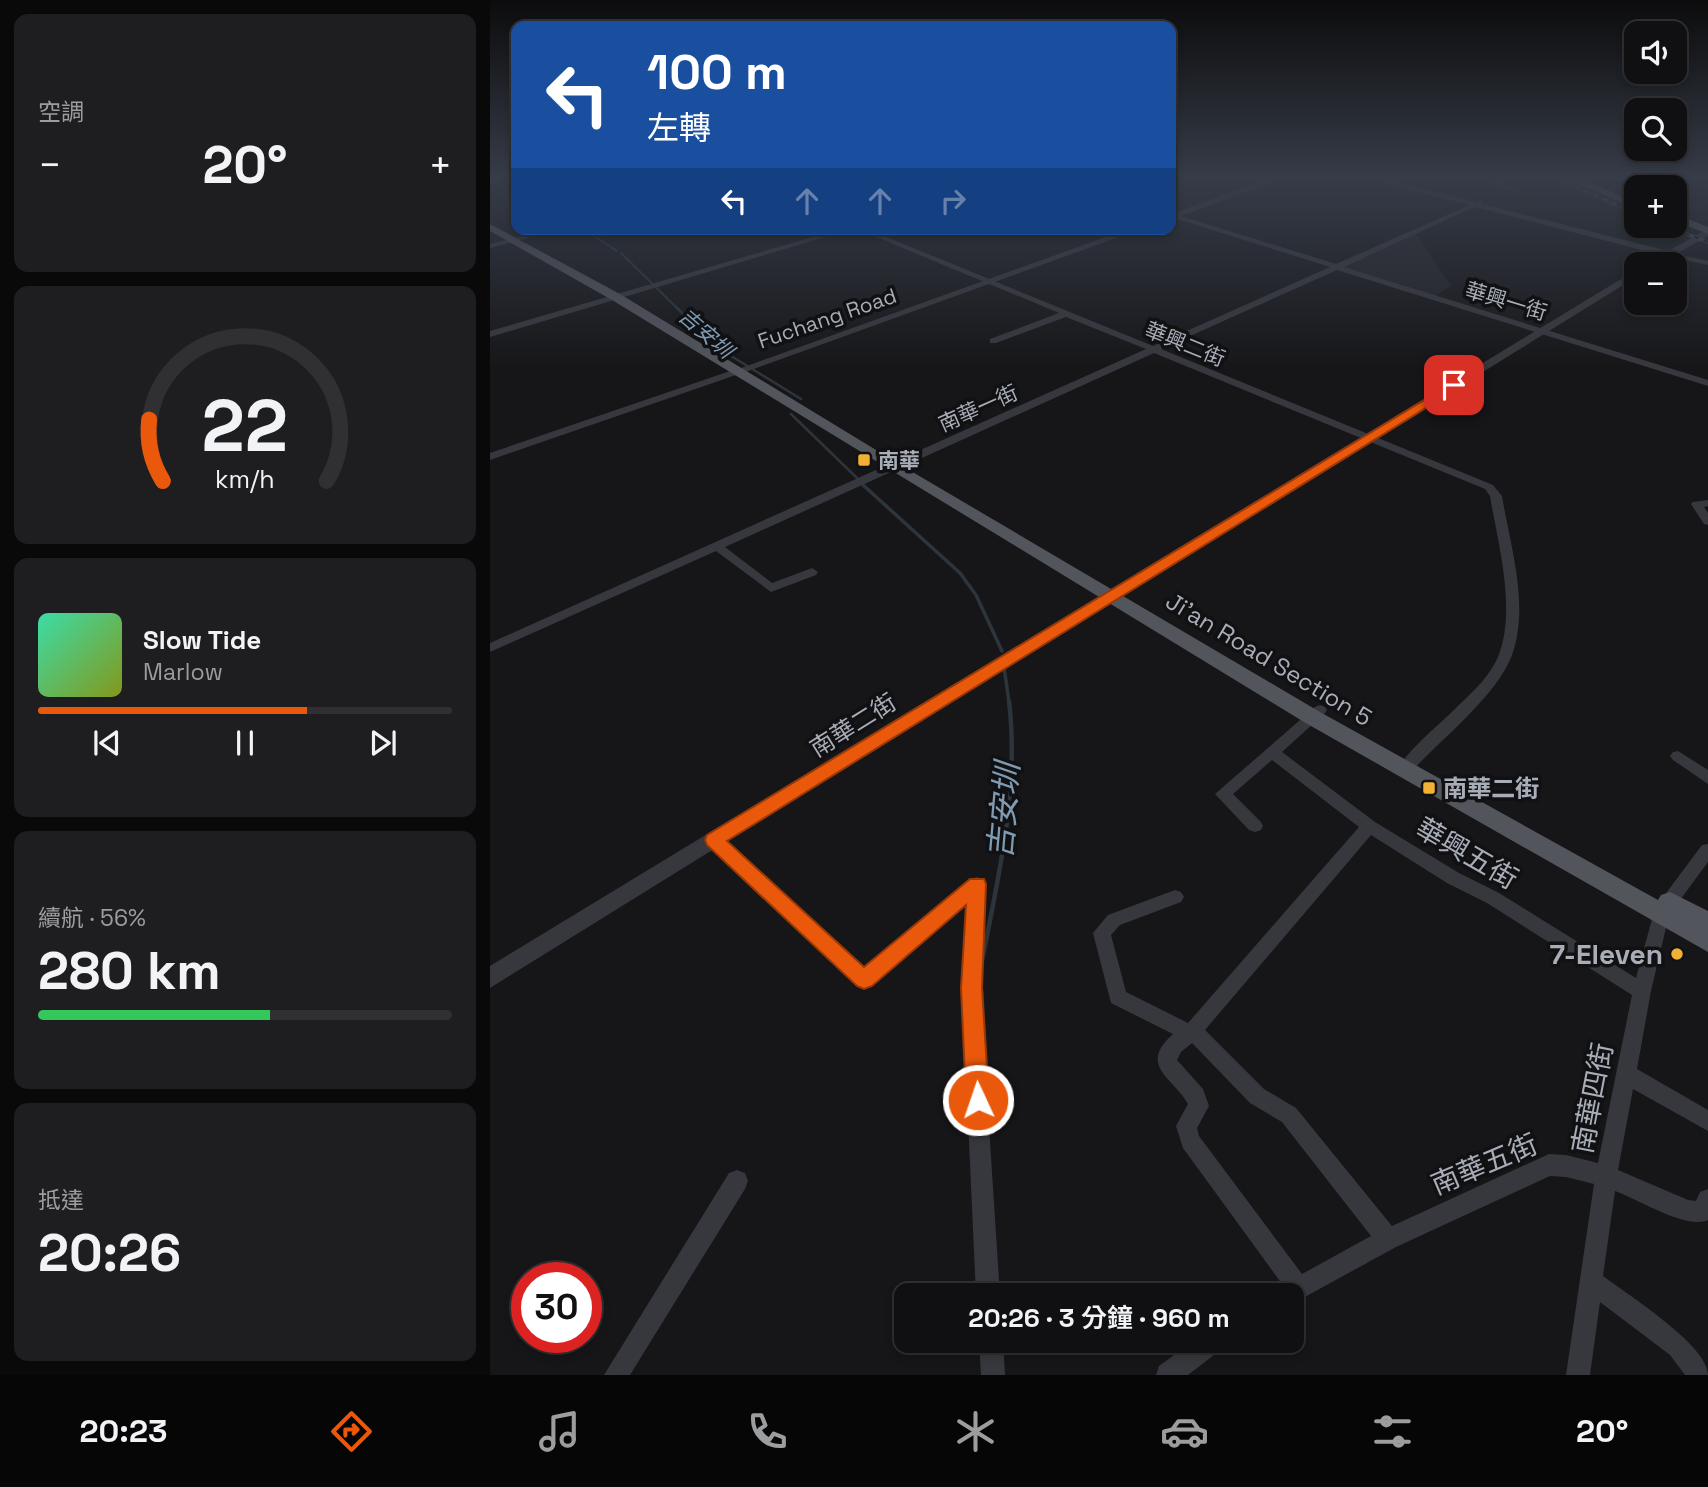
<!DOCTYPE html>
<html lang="zh-TW">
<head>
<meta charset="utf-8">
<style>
  :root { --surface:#101012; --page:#1e1e20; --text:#f1f3f6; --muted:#9c9d9f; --line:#303032; --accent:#ea580c }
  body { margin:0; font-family:"Space Grotesk","Noto Sans TC",sans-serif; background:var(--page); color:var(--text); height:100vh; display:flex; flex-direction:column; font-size:26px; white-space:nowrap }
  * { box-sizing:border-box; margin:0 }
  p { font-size:23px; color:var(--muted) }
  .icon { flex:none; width:38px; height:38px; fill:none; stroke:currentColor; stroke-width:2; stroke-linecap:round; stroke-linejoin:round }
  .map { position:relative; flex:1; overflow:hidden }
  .sheet { display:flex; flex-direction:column; gap:14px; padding:14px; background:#09090a; width:490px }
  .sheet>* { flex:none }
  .top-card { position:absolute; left:21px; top:21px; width:665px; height:214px; border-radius:14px; box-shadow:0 4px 10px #0003,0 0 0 2px var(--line); background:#1a4fa0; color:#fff; overflow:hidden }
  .controls { position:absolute; left:1134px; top:21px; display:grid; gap:14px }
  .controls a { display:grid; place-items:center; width:63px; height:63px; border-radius:14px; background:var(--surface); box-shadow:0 4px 10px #0003,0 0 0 2px var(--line); font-size:35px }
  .speed { position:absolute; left:21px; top:1262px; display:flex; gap:14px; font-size:35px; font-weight:700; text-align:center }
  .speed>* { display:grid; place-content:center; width:91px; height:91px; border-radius:50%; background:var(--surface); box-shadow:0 4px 10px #0003,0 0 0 2px var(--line); line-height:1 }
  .speed .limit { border:10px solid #d22; background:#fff; color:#111 }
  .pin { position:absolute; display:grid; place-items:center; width:60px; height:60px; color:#fff; margin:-30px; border-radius:14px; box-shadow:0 4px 10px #0006 }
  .me { position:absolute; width:77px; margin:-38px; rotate:357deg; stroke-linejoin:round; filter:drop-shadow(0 0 5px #0008) }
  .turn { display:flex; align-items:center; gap:24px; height:147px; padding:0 21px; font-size:32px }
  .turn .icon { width:91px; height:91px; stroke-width:2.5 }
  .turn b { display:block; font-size:49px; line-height:60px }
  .lanes { display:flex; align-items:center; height:66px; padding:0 21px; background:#0003; justify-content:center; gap:35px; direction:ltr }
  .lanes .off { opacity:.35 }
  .big { font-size:52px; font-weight:600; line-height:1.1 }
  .sheet .card { flex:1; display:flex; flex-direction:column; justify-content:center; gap:10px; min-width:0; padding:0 24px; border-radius:14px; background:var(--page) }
  .sheet .dial { align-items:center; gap:0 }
  .dial svg { height:182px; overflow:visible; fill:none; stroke:var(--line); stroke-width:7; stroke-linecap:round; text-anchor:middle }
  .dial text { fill:var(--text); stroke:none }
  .song { display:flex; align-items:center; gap:21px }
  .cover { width:84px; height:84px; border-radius:10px; background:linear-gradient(135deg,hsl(160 70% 55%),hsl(70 70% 35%)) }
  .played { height:7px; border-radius:4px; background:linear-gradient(90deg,var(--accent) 65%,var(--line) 65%) }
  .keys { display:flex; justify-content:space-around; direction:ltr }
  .heat { display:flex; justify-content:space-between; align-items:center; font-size:38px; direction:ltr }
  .charge { height:10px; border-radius:5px; background:linear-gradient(90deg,#34c759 56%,var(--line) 0) }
  .trip { position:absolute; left:404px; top:1283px; width:410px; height:70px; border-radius:14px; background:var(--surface); box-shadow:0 4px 10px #0003,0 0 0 2px var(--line); font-weight:600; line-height:70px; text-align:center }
  .dock { display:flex; height:112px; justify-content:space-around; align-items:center; background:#060607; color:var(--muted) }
  .dock .icon { width:49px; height:49px }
  .dock .current { color:var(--accent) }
  .dock b { font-size:32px; color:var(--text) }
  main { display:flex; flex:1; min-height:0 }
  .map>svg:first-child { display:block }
</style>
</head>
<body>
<main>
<section class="sheet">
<div class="card"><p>空調</p>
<div class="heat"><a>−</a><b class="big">20°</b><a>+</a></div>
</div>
<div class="card dial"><svg viewBox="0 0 100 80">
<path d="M14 69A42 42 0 1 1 86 69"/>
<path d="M14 69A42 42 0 0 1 8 42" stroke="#ea580c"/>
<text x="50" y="56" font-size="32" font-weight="700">22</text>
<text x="50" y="72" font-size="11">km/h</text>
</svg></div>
<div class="card">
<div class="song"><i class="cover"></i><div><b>Slow Tide</b><p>Marlow</p></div></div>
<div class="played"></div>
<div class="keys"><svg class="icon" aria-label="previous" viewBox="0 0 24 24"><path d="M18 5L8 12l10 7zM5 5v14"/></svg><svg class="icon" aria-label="pause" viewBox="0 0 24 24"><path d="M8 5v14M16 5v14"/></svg><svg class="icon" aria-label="next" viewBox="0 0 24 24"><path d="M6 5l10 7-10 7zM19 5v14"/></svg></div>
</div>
<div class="card"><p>續航 · 56%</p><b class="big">280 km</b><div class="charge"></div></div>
<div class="card"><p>抵達</p><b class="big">20:26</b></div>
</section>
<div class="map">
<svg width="1218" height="1375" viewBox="0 0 1218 1375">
  <rect width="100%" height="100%" fill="#161618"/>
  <path fill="#222225" d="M 925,233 L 961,286 L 945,296 L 850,267 Z"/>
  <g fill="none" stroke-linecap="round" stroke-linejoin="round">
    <path stroke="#2c353c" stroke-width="2" d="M 93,229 L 127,251
      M 131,253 L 188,309"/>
    <path stroke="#2c353c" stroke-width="2.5" d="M 186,307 L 228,348 L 311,399
      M 301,414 L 367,478"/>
    <path stroke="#2c353c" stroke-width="3.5" d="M 373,485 L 470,573 L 486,595 L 512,651
      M 514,667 L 519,702"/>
    <path stroke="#2c353c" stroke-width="4.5" d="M 490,971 C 507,883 530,791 519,701
      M 490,978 L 491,994"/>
    <path stroke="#2c353c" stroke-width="5" d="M 491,992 L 496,1082"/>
    <path fill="#37383d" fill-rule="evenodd" d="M 13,177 L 26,178 L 0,184 L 0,180 Z
      M 990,177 L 999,177 L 1034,193 L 1029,194 Z
      M 991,200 L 993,203 L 854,267 L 1218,380 L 1218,386 L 847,270 L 671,349 L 1003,485 L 1012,496 C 1020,545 1040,606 1022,655 C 1007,696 950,740 920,773 L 910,773 L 907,769 C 923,744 951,724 971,703 C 985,690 1000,675 1008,657 C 1027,610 1008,544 1000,496 L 995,489 L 664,353 L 235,547 L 282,583 L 322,568 L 328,572 L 326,575 L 281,592 L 226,551 L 0,652 L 0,643 L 656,349 L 576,317 L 506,343 L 500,343 L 500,339 L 569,313 L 367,229 L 377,229 L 663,346 L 840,267 L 681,217 L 681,213 L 846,264 Z
      M 60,229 L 73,229 L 0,248 L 0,244 Z
      M 350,229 L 362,229 L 0,337 L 0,331 Z
      M 1176,252 L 1218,261 L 1218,265 L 1176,256 Z
      M 246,369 L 251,372 L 249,374 L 0,460 L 0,453 Z
      M 1218,500 L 1218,506 L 1214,507 L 1218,513 L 1218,525 L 1214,524 L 1201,504 L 1203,502 Z
      M 830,705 L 835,707 L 837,710 L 835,713 L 792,752 L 885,822 L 969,873 L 1009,893 L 1146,978 L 1165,908 L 1212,845 L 1218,844 L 1218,862 L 1179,915 L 1161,991 L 1147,1069 L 1218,1110 L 1218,1131 L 1143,1089 L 1128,1170 L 1198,1200 L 1206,1201 L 1210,1192 L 1218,1189 L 1218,1220 C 1196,1230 1148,1199 1125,1191 L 1113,1276 C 1138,1295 1218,1345 1218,1375 L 1195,1375 L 1180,1355 L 1110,1302 L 1100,1375 L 1076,1375 L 1104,1184 L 1076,1177 L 1060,1176 L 906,1247 L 802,1304 L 802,1295 L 784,1295 L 788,1287 L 792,1284 L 693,1148 L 686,1126 L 698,1104 C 684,1078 647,1066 683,1034 L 621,1003 L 603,933 L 618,915 L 685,890 L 691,892 L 694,897 L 691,902 L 630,925 L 621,935 L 636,992 L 698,1023 L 869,827 L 782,760 L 743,794 L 771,822 L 773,826 L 771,830 L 765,832 L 759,830 L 725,794 L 825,707 ZM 881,835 L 957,883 L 997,903 L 1142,995 L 1108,1163 L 1076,1155 L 1059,1154 L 902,1226 L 806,1108 L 774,1089 L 715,1030 ZM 702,1043 L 760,1103 L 792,1122 L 881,1236 L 812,1274 L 709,1136 L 707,1128 L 719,1106 L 713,1089 L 687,1060 L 691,1052 Z
      M 1188,751 L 1218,770 L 1218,784 L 1183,760 L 1180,756 L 1183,752 Z
      M 224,834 L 230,836 L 374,969 L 481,879 L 487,877 L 493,879 L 495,884 L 490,988 L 510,1295 L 486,1295 L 472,988 L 477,902 L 381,986 L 374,988 L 367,986 L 218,844 L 216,840 L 218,836 Z
      M 247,1170 L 255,1173 L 258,1181 L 255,1189 L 140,1375 L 114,1375 L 239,1173 Z
      M 489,1340 L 513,1340 L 515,1375 L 491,1375 Z
      M 705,1340 L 737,1340 L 733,1348 L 698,1375 L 666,1375 L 669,1366 Z"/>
    <path fill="#37383d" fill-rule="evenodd" d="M 783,177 L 795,177 L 681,220 L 681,214 Z
      M 871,177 L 886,177 L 1178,251 L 1218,229 L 1218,236 L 1168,264 L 1156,264 L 1171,255 Z
      M 638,229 L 651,229 L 250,374 L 240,372 Z
      M 1146,270 L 1146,277 L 0,988 L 0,966 Z"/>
    <path fill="#53555c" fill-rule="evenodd" d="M 1073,177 L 1086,177 L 1146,202 L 1146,209 Z
      M 1185,214 L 1218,227 L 1218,234 L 1185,221 Z
      M 0,224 L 130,294 L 409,464 L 830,712 L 1168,900 L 1171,895 L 1180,892 L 1218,911 L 1218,952 L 814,722 L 122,300 L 0,231 Z"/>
    <defs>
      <path id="rail" d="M 1062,177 L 1146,213
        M 1176,226 L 1218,242"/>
    </defs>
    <use href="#rail" stroke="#4a4c52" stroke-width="3.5"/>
    <use href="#rail" stroke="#111113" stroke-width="2" stroke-dasharray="5" stroke-linecap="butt"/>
  </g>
  <linearGradient id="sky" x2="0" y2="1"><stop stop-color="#0c0c0d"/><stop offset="0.48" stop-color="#363c48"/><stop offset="1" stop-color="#363c48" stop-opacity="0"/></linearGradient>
  <rect width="1218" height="370" fill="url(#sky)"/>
  <path fill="#ea580c" stroke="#983908" stroke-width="2" d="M 964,382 L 969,385 L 968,388 L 237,841 L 374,967 L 480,879 L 494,879 L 496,884 L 492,988 L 499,1100 L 496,1108 L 488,1111 L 479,1108 L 476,1100 L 471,988 L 476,905 L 382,986 L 374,989 L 367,986 L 217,845 L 215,840 L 217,835 Z"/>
  <g fill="#f2b134" stroke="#111113" stroke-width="2.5">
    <rect x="367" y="453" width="14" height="14" rx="3.5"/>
    <rect x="932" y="781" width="14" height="14" rx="3.5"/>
    <circle cx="1187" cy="954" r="7"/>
  </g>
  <g text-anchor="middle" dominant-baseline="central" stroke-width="7" stroke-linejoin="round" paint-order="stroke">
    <g font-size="21" fill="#a8adb8" stroke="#111113">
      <text transform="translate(1016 301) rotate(17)">華興一街</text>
      <text transform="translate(337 318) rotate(-19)">Fuchang Road</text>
      <text transform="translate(695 344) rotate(22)">華興二街</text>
      <text transform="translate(488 408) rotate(-24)">南華一街</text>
    </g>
    <g font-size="21" font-style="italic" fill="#7f9bb3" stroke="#111113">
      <text transform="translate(216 333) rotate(41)">吉安圳</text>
    </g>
    <g font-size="21" font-weight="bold" fill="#a8adb8" stroke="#111113" text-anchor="start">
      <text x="388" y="460">南華</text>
    </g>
    <g font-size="24" fill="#a8adb8" stroke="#111113">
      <text transform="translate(779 659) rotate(31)">Ji’an Road Section 5</text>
      <text transform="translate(363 725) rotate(-32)">南華二街</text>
    </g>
    <g font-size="24" font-weight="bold" fill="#a8adb8" stroke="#111113" text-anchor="start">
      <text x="953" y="788">南華二街</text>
    </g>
    <g font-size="28" fill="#a8adb8" stroke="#111113">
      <text transform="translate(977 853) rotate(30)">華興五街</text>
      <text transform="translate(1102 1098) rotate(-79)">南華四街</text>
      <text transform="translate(994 1164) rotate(-23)">南華五街</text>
    </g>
    <g font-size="28" font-weight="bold" fill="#a8adb8" stroke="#111113" text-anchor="end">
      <text x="1173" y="954">7-Eleven</text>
    </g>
    <g font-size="32" font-style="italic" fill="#7f9bb3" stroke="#111113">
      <text transform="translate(514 811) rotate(-85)">吉安圳</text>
    </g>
  </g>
</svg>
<div class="controls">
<a><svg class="icon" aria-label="sound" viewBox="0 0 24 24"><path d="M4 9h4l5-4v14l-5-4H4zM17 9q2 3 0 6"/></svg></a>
<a><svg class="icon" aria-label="search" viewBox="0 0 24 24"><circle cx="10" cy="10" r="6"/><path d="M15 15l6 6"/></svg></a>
<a>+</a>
<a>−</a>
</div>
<div class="speed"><div class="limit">30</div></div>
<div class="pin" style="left:964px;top:385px;background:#d93025"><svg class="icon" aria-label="arrive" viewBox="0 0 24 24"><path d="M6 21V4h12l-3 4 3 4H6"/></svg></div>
<svg class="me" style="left:488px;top:1100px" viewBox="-20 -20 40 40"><circle r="17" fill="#ea580c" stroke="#fff" stroke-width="3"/><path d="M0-11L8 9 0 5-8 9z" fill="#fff"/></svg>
<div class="trip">20:26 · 3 分鐘 · 960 m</div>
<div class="top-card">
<div class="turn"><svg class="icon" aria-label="left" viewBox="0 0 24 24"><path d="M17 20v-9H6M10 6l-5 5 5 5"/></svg><div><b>100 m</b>左轉</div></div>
<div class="lanes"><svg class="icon" aria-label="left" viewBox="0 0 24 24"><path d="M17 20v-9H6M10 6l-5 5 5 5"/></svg><svg class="icon off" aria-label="ahead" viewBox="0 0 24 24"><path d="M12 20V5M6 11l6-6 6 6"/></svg><svg class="icon off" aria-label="ahead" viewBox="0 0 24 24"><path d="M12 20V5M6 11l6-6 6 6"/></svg><svg class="icon off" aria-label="right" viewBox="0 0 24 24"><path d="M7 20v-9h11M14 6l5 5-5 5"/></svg></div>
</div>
</div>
</main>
<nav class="dock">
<b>20:23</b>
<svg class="icon current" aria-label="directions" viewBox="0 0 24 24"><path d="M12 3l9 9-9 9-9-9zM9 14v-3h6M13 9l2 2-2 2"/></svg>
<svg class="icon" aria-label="music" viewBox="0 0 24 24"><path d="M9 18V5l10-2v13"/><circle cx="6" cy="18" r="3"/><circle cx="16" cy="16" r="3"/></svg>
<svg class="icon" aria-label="phone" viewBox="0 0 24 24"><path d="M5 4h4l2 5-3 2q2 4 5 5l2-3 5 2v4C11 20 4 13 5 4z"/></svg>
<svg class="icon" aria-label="climate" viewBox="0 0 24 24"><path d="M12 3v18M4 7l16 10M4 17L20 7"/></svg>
<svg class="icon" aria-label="car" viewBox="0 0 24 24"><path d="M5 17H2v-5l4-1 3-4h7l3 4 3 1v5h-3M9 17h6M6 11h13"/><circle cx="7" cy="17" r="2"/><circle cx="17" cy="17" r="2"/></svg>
<svg class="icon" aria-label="filters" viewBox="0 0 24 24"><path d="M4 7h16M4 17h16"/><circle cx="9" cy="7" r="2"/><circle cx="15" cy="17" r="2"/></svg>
<b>20°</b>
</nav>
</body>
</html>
